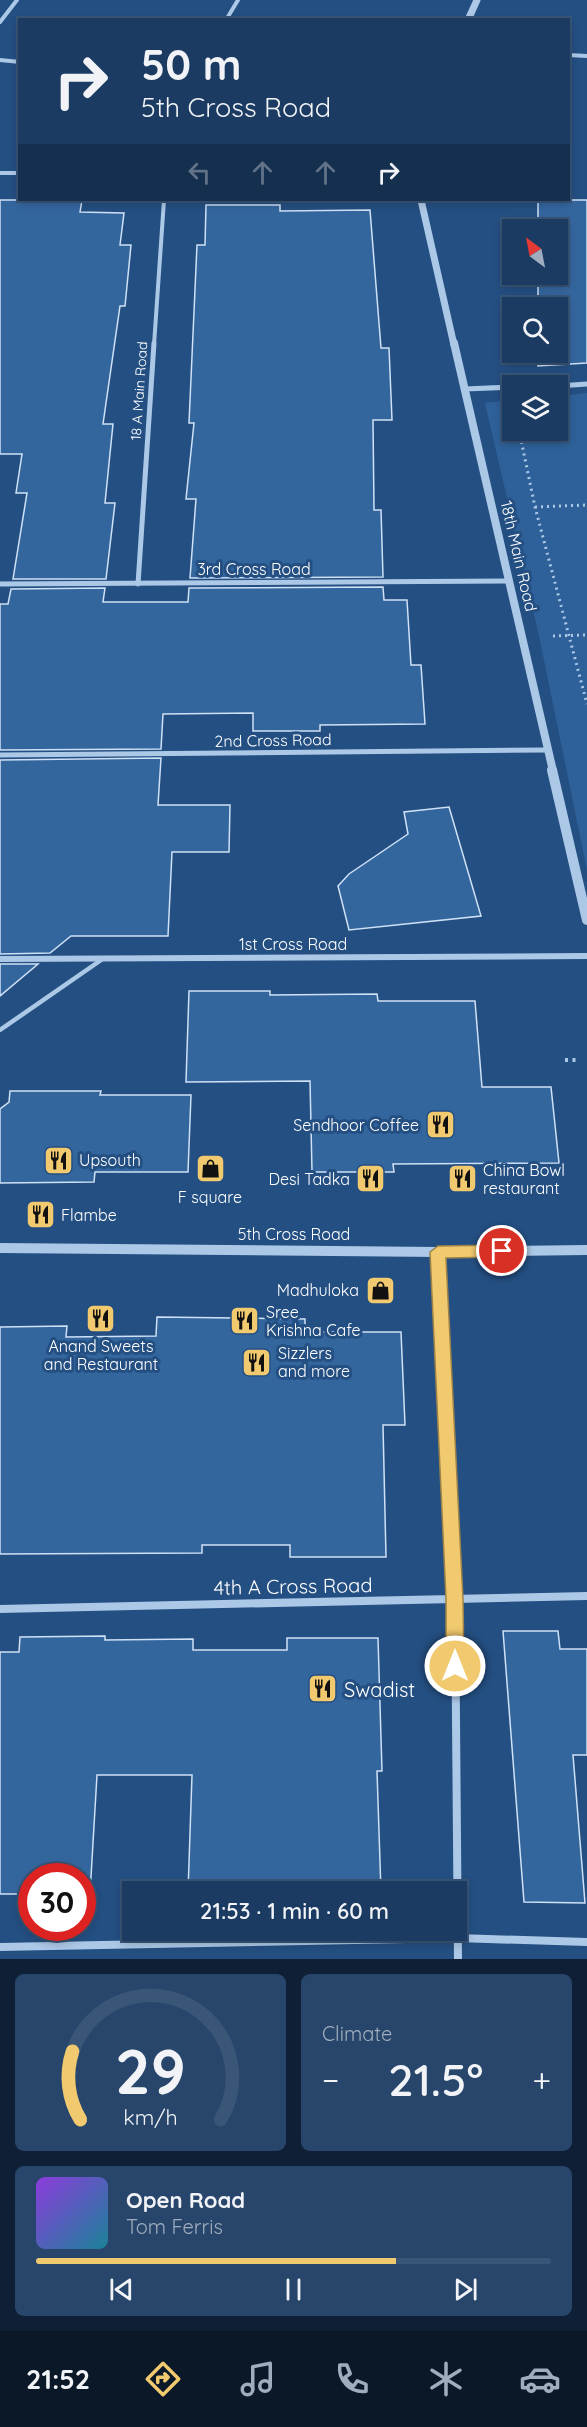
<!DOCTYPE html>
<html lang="en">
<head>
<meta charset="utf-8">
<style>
  :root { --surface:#1b3b62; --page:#28466b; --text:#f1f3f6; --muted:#a0adbe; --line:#395577; --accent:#f1c96f }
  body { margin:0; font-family:Quicksand,sans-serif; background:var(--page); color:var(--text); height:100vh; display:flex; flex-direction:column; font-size:22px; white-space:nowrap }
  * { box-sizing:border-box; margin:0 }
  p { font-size:20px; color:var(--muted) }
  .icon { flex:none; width:33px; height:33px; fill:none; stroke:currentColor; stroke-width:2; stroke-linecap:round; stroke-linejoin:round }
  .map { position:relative; height:1959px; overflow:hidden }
  .drawer { display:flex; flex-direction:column; gap:15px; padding:15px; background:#0f2036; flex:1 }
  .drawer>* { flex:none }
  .hud { position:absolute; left:18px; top:18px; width:552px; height:183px; border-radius:0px; box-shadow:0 3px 9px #0003,0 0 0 2px var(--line); background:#1b3b62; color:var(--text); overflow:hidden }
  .needle { width:39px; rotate:328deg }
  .buttons { position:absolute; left:502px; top:219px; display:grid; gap:12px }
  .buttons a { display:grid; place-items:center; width:66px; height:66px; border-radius:0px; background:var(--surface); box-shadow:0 3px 9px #0003,0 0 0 2px var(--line); font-size:30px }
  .speed { position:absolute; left:18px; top:1863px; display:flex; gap:12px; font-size:30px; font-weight:700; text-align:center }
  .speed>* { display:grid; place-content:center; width:78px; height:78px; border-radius:50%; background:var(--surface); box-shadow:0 3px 9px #0003,0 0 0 2px var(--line); line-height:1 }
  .speed .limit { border:9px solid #d22; background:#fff; color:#111 }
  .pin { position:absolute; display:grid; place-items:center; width:51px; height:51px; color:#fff; margin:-26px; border:3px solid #fff; border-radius:50%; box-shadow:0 2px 6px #0007 }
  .me { position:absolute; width:66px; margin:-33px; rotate:0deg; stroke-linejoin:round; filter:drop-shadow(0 0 4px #0008) }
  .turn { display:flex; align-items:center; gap:21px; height:126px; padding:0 24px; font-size:27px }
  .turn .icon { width:78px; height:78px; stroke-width:2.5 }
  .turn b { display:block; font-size:42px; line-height:51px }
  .lanes { display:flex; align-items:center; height:57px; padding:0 24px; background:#0003; justify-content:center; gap:30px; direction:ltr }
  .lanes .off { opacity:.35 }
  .big { font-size:45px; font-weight:600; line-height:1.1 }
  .drawer .widget { flex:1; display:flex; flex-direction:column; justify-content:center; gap:9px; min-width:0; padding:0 21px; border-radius:9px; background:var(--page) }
  .drawer .dial { align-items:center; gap:0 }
  .dial svg { height:156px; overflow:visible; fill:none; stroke:var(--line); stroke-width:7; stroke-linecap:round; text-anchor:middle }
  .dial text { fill:var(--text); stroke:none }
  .song { display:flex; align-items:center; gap:18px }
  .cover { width:72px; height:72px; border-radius:9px; background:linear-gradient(135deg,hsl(270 70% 55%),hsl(190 70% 35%)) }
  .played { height:6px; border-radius:3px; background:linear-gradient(90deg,var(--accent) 70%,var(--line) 70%) }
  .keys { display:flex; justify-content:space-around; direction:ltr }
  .heat { display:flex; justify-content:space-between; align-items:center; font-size:33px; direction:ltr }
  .drawer .tiles { flex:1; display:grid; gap:15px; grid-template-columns:1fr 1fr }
  .widget:last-child { grid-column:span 2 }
  .trip { position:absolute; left:122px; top:1881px; width:345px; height:60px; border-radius:0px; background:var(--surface); box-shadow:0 3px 9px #0003,0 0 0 2px var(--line); font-weight:600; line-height:60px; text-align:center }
  .menu { display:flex; height:96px; justify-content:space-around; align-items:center; background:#0b1827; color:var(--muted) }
  .menu .icon { width:42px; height:42px }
  .menu .active { color:var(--accent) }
  .menu b { font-size:27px; color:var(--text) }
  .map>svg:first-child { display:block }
</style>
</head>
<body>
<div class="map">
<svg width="587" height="1959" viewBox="0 0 587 1959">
  <rect width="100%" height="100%" fill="#244f82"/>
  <path fill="#2e6199" d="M 587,393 L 587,870 L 539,636 L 485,403 L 513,400 L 513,430 L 558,430 L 558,396 Z"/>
  <path fill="#34669e" stroke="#cfe1f6" stroke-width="1.5" d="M 0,200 L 82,200 L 80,212 L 124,213 L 120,245 L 131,245 L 125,306 L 120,306 L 103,424 L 113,424 L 105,503 L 115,503 L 106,579 L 13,579 L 27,493 L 16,493 L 22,454 L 0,454 Z
    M 538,200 L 587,200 L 587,363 L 538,366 L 538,352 L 558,352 L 558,308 L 538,308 L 538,274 L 558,274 L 558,230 L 538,230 Z
    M 206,205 L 280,205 L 280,211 L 370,210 L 381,348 L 389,348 L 392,420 L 373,420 L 374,510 L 381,510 L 383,577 L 190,578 L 196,499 L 186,499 L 194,423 L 189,423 L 197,245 L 205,245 Z
    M 383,587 L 384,600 L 407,600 L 411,665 L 421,665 L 425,724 L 320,725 L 320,731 L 253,731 L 253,713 L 163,714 L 161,749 L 0,750 L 0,604 L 8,604 L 11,589 L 105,588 L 103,602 L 188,602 L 189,588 Z
    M 161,758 L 158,805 L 230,805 L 229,852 L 172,852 L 168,936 L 71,936 L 50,953 L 0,954 L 0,760 Z
    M 449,807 L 481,916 L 349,930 L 338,886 L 349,874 L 408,834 L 404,812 Z
    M 0,964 L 38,964 L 0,996 Z
    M 189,991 L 270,991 L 270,995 L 377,994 L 378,1001 L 475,1001 L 482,1087 L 551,1087 L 559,1163 L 393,1164 L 394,1172 L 312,1172 L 310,1081 L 186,1082 Z
    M 10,1091 L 101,1091 L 100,1095 L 191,1095 L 188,1172 L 95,1172 L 94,1182 L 0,1183 L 0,1109 L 9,1102 Z
    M 157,1317 L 305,1319 L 305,1332 L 401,1332 L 405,1425 L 383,1425 L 386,1557 L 290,1557 L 290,1545 L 202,1545 L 202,1553 L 0,1554 L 0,1327 L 67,1326 L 66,1337 L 156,1336 Z
    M 503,1631 L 558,1631 L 560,1649 L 587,1649 L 587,1755 L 573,1755 L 585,1903 L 524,1902 Z
    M 105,1636 L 105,1640 L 193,1639 L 193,1650 L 287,1650 L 287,1638 L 378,1638 L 382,1771 L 377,1771 L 381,1892 L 188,1892 L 192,1775 L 97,1775 L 90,1894 L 82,1894 L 82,1876 L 32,1876 L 32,1894 L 0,1894 L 0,1652 L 19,1652 L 20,1637 Z"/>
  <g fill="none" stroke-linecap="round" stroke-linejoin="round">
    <path stroke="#acc8e7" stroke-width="3" stroke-dasharray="2 4" stroke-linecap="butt" d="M 519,430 L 535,507 L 587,704
      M 535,507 L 587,505
      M 553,636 L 587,635"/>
    <path stroke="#acc8e7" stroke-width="4" stroke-dasharray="3 4.5" stroke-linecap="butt" d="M 565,1060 L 579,1060"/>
    <path stroke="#acc8e7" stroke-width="4.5" d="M 0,1030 L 104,958"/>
    <path stroke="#acc8e7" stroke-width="4" d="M 226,20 L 238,0
      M 0,22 L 17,0
      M 568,55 L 587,56
      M 0,60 L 20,62
      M 0,173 L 20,173
      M 154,345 L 164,200"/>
    <path stroke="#acc8e7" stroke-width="5" d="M 558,386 L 587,384
      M 465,389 L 513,387
      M 0,584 L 509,581
      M 138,584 L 154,343
      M 0,755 L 546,750"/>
    <path stroke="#acc8e7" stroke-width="6" d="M 0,959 L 587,956
      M 438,1252 L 440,1302"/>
    <path stroke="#acc8e7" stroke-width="8" d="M 440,1300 L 455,1599 L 458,1959
      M 0,1609 L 587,1596
      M 0,1947 L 457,1938 L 587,1942"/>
    <path stroke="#acc8e7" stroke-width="7" d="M 468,20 L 477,0
      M 421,200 L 454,345"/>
    <path stroke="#acc8e7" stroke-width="8" d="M 454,343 L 553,771"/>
    <path stroke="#acc8e7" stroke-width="10" d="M 552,770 L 587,920
      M 0,1248 L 438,1252 L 587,1250"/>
  </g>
  <path fill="#f1c96f" stroke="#9d8348" stroke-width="1.5" d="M 502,1245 L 509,1251 L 502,1257 L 446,1258 L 463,1599 L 464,1666 L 461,1672 L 455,1674 L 449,1672 L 446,1666 L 446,1599 L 430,1252 L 438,1246 Z"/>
  <defs>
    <symbol id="restaurant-square" viewBox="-11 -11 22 22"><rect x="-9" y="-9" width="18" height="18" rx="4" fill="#f1c96f" stroke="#244f82"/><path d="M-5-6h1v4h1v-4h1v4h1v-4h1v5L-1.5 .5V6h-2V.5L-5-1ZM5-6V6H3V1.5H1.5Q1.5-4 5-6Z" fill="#111"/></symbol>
    <symbol id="shop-square" viewBox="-11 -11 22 22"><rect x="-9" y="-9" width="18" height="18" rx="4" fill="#f1c96f" stroke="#244f82"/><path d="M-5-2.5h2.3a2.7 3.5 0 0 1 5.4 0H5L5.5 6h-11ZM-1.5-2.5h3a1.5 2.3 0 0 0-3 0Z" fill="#111"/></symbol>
  </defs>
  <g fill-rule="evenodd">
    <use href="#restaurant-square" x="424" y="1108" width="33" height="33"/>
    <use href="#restaurant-square" x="42" y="1144" width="33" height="33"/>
    <use href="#shop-square" x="194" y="1152" width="33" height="33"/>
    <use href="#restaurant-square" x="354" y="1162" width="33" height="33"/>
    <use href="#restaurant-square" x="446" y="1162" width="33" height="33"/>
    <use href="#restaurant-square" x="24" y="1198" width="33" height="33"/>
    <use href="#shop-square" x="364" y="1274" width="33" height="33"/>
    <use href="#restaurant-square" x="84" y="1302" width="33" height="33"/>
    <use href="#restaurant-square" x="228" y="1304" width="33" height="33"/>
    <use href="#restaurant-square" x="240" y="1346" width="33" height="33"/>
    <use href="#restaurant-square" x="306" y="1672" width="33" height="33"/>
  </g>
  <g text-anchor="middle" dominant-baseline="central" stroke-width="6" stroke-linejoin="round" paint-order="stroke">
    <g font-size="14" fill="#fff" stroke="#244f82">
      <text transform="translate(139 391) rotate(-86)">18 A Main Road</text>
    </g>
    <g font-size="16" fill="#fff" stroke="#244f82">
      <text transform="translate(519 556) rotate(77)">18th Main Road</text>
      <text x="254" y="569">3rd Cross Road</text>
      <text transform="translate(273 740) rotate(-1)">2nd Cross Road</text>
      <text x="293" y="944">1st Cross Road</text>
      <text x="294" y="1234">5th Cross Road</text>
    </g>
    <g font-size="16" fill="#fff" stroke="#244f82" text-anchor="start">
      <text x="419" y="1125" text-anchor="end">Sendhoor Coffee</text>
      <text x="79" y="1160">Upsouth</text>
      <text x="483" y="1170">China Bowl<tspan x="483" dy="18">restaurant</tspan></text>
      <text x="350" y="1179" text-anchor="end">Desi Tadka</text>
      <text x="210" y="1197" text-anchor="middle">F square</text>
      <text x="61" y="1215">Flambe</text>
      <text x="359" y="1290" text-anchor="end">Madhuloka</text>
      <text x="266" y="1312">Sree<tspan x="266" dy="18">Krishna Cafe</tspan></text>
      <text x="101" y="1346" text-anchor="middle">Anand Sweets<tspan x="101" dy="18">and Restaurant</tspan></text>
      <text x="278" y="1353">Sizzlers<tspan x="278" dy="18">and more</tspan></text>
    </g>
    <g font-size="20" fill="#fff" stroke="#244f82">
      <text transform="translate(293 1586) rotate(-1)">4th A Cross Road</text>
    </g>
    <g font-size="20" fill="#fff" stroke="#244f82" text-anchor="start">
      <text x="344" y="1689">Swadist</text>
    </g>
  </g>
</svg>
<div class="buttons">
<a><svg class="needle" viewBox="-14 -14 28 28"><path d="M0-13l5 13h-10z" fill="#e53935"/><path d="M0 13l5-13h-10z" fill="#a0adbe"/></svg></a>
<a><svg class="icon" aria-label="search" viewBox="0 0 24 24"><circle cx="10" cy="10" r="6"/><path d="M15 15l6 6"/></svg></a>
<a><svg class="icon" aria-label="layers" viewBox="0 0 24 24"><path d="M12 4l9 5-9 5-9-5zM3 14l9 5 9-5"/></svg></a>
</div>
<div class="speed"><div class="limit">30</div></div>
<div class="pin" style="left:502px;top:1251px;background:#d93025"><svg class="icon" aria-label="arrive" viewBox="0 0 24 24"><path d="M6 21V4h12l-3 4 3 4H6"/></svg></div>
<svg class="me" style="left:455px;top:1666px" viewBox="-20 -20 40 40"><circle r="17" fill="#f1c96f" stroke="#fff" stroke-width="3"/><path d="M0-11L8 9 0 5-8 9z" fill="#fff"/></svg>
<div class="trip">21:53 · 1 min · 60 m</div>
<div class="hud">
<div class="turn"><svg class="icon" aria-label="right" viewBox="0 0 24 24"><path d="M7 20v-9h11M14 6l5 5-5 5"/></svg><div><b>50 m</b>5th Cross Road</div></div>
<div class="lanes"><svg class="icon off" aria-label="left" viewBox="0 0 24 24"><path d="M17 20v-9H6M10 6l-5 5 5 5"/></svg><svg class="icon off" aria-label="ahead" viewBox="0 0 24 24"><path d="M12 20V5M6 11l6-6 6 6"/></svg><svg class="icon off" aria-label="ahead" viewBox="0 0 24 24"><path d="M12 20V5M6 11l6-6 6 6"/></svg><svg class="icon" aria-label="right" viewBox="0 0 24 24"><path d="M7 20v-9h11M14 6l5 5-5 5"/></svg></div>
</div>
</div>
<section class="drawer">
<div class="tiles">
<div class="widget dial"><svg viewBox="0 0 100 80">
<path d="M14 69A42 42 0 1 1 86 69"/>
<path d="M14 69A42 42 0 0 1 10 34" stroke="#f1c96f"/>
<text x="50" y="56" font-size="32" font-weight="700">29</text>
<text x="50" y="72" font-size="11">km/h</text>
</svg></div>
<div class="widget"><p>Climate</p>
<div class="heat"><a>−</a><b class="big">21.5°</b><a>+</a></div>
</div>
<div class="widget">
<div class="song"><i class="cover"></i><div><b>Open Road</b><p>Tom Ferris</p></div></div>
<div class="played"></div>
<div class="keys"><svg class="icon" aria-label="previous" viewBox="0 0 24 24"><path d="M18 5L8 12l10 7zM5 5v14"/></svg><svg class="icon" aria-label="pause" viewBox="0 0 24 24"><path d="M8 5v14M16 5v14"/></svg><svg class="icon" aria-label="next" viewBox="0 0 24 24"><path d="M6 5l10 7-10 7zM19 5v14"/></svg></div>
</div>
</div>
</section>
<nav class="menu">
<b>21:52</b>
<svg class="icon active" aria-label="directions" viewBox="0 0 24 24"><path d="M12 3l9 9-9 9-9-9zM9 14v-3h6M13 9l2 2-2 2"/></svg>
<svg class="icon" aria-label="music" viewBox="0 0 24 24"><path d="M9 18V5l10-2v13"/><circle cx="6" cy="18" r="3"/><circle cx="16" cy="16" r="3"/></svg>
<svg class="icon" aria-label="phone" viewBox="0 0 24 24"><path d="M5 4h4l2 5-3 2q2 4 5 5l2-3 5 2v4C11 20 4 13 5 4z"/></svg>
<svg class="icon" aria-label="climate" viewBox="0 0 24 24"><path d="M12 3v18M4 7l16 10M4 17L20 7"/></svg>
<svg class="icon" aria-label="car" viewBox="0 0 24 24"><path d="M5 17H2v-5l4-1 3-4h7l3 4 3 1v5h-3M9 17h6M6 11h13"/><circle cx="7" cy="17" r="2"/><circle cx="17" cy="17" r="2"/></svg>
</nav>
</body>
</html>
